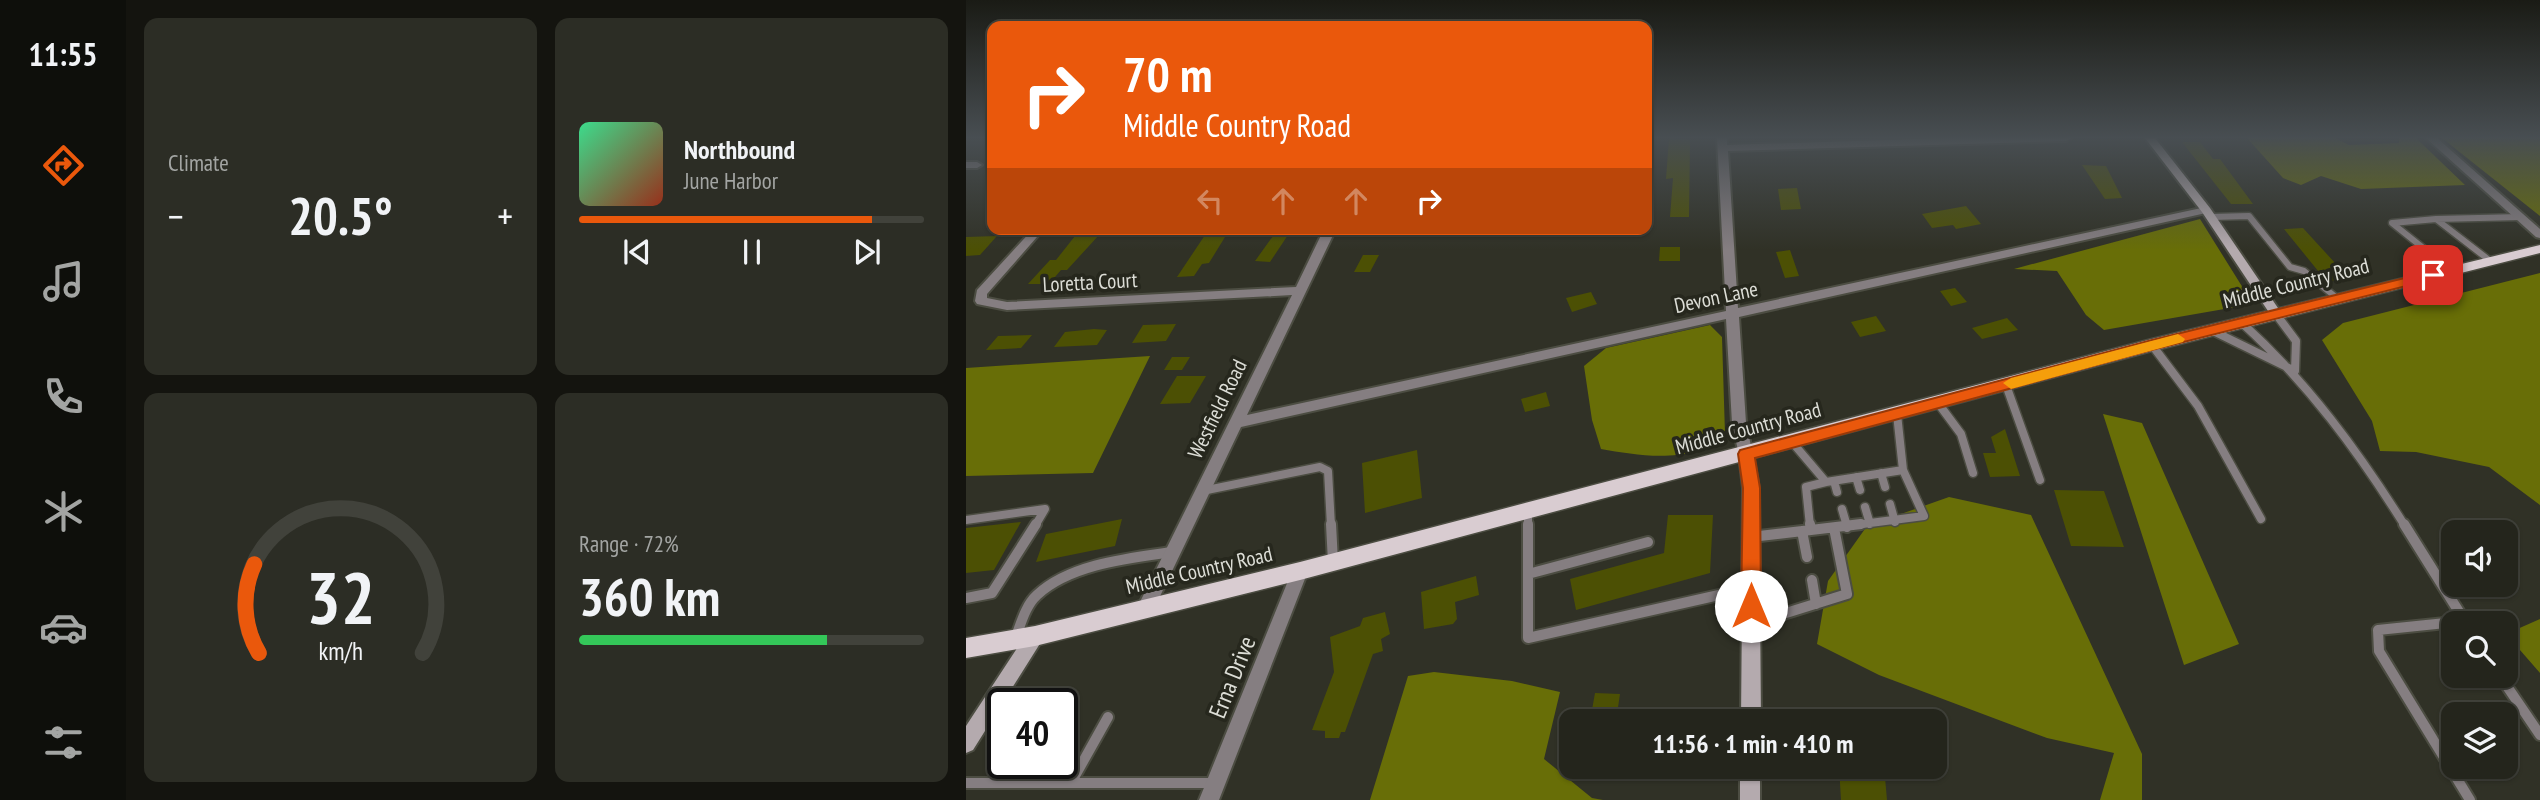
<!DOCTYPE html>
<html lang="en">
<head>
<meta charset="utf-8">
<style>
  :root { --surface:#24251c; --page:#2c2d25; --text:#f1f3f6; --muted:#a3a5a3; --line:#41423b; --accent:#ea580c }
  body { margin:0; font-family:"PT Sans Narrow",sans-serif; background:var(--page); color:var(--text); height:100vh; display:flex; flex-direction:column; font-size:26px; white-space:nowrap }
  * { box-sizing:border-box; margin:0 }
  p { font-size:23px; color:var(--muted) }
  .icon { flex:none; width:38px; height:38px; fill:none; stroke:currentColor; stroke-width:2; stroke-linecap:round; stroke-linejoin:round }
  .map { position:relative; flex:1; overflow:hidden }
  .panel { display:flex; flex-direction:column; gap:18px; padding:18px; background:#14140f; width:840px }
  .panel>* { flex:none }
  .guide { position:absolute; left:21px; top:21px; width:665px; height:214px; border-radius:14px; box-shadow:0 2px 5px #0004,0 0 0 2px var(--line); background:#ea580c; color:#fff; overflow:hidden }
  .fabs { position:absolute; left:1475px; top:520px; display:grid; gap:14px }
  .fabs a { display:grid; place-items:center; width:77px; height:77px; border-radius:14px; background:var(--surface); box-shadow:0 2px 5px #0004,0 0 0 2px var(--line); font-size:35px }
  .speed { position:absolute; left:21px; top:688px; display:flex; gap:14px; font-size:35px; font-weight:700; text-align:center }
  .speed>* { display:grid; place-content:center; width:91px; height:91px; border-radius:50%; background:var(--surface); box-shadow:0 2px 5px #0004,0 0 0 2px var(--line); line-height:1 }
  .speed .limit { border:4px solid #111; border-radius:10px; background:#fff; color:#111 }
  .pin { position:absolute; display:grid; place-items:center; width:60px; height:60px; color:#fff; margin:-30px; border-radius:14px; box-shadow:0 4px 10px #0006 }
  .me { position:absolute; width:77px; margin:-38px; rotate:0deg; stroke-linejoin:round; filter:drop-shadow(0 0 5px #0008) }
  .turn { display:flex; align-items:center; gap:24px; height:147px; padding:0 21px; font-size:32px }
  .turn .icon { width:91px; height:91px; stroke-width:2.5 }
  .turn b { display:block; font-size:49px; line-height:60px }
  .lanes { display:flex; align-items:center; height:66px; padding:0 21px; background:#0003; justify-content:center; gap:35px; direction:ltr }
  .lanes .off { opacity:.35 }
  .big { font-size:52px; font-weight:800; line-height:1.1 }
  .panel .widget { flex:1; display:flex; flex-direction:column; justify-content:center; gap:10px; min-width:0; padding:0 24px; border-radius:14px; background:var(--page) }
  .panel .dial { align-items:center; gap:0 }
  .dial svg { height:182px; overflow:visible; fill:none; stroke:var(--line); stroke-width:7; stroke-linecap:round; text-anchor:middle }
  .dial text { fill:var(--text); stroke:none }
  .song { display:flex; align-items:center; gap:21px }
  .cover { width:84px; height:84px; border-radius:10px; background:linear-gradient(135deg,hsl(150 70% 55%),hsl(10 70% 35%)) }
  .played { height:7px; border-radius:4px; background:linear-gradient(90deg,var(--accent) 85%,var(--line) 85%) }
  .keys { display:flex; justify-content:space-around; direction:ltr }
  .heat { display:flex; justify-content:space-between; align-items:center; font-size:38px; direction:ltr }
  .charge { height:10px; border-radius:5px; background:linear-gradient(90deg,#34c759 72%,var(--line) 0) }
  .panel .tiles { flex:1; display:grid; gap:18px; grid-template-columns:repeat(2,1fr) }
  .trip { position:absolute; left:593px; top:709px; width:388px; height:70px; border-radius:14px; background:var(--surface); box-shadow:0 2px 5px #0004,0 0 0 2px var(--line); font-weight:800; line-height:70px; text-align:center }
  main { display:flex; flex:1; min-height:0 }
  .tab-bar { display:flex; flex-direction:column; width:126px; justify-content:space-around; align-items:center; background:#0e0f0b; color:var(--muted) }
  .tab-bar .icon { width:49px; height:49px }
  .tab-bar .active { color:var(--accent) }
  .tab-bar b { font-size:32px; color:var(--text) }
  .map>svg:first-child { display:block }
</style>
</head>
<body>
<main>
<nav class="tab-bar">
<b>11:55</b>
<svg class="icon active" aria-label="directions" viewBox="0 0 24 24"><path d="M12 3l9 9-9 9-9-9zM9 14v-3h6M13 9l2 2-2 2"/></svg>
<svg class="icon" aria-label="music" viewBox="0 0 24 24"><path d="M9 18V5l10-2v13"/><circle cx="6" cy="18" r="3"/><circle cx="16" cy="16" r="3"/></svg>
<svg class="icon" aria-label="phone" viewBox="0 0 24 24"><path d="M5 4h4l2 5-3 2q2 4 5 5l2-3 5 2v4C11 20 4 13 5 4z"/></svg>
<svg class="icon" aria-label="climate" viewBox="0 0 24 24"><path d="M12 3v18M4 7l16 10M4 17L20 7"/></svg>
<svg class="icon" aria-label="car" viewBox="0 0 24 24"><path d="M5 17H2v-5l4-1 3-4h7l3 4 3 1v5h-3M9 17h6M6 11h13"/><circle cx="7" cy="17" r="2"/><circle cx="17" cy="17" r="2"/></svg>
<svg class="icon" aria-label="filters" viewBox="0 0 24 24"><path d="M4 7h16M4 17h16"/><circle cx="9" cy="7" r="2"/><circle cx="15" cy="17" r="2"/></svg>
</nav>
<section class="panel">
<div class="tiles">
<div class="widget"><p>Climate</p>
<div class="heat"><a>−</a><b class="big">20.5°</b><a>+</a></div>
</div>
<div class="widget">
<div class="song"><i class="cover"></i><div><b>Northbound</b><p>June Harbor</p></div></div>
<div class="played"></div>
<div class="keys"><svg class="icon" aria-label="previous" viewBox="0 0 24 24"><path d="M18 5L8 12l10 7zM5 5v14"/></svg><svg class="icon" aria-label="pause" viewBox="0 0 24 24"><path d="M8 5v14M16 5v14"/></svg><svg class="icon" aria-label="next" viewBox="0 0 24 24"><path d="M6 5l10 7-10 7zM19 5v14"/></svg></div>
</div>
<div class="widget dial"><svg viewBox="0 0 100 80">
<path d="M14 69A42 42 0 1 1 86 69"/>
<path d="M14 69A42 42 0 0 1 12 30" stroke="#ea580c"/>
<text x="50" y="56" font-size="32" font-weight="700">32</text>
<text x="50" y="72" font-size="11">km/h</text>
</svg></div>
<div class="widget"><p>Range · 72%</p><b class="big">360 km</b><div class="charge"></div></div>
</div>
</section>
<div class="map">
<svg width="1574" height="800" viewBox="0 0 1574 800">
  <rect width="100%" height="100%" fill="#303126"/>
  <path fill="#686e07" d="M 1281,138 L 1369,138 L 1383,145 L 1433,143 L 1433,138 L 1450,138 L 1499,185 L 1395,189 L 1355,176 L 1335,185 L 1317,178 Z
    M 1476,138 L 1574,138 L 1574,216 Z
    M 1234,219 L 1287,304 L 1138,330 L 1120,315 L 1091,271 L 1048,269 Z
    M 1574,273 L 1574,505 L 1523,467 L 1450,452 L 1414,451 L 1406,421 L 1356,340 L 1377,323 Z
    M 744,325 L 756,337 L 759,434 C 727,465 675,456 635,449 L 626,420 L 618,366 L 640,348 Z
    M 184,356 L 127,473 L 0,476 L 0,368 Z
    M 1137,414 L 1176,423 L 1273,644 L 1218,665 Z
    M 983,497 L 1065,515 L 1176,754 L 1176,800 L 1134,800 L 1148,753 L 1081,738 L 913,675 L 851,644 L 862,581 L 901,526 Z
    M 1574,619 L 1574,673 L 1540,634 Z
    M 468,672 L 546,681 L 594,692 L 578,759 L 626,798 L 637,800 L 404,800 L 442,676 Z"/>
  <path fill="#4c5004" d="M 703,138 L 724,140 L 723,217 L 704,217 L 707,178 L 700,179 Z
    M 1216,142 L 1234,142 L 1247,159 L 1254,159 L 1287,204 L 1265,204 Z
    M 1116,165 L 1140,166 L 1156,198 L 1139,199 Z
    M 831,188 L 835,209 L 815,210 L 812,189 Z
    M 1000,206 L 1015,224 L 990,229 L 987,225 L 966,228 L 956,214 Z
    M 1337,228 L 1370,264 L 1388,276 L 1361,282 L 1318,229 Z
    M 243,229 L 264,229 L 243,263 L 236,264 L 228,276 L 211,277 Z
    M 312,229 L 326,229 L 304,262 L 289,261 Z
    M 134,234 L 101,270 L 95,270 L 83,284 L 62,284 L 84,260 L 90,260 L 109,236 Z
    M 31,236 L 14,255 L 0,256 L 0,237 Z
    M 694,247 L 714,247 L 714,261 L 693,261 Z
    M 824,250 L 833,276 L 819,278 L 810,252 Z
    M 397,255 L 413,255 L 404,272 L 388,272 Z
    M 989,288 L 1001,302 L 985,306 L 974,291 Z
    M 625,292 L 631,304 L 606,312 L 600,298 Z
    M 910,316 L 920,331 L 894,337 L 885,322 Z
    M 1041,318 L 1052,330 L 1016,339 L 1006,328 Z
    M 210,324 L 200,341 L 166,343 L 177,325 Z
    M 128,329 L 141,330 L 131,345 L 88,347 L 99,332 Z
    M 66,335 L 55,348 L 20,350 L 32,336 Z
    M 206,357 L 224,357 L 216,370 L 198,370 Z
    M 211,376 L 240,376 L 224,403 L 194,404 Z
    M 580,392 L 584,406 L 559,412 L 555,399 Z
    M 1039,429 L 1054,476 L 1024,477 L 1017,453 L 1030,453 L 1025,437 Z
    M 451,450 L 456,498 L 399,513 L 396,463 Z
    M 1088,490 L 1138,491 L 1158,547 L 1105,546 Z
    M 702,515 L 747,515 L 744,573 L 610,610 L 604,579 L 698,553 Z
    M 156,519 L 149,546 L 70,562 L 80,534 Z
    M 55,522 L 28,570 L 0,573 L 0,528 Z
    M 510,576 L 513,595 L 489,602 L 491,619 L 487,624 L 458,629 L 455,592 Z
    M 419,612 L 424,634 L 415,639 L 417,651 L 407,654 L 379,732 L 375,732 L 373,738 L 359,738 L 359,731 L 346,730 L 368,672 L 364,637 L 394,626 L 397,618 Z
    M 629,693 L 654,694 L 650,721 L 624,721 Z
    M 873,766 L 918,766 L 921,800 L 875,800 Z"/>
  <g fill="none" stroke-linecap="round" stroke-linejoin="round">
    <defs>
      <path id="lane-far2" d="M 1245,217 L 1283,216 L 1324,267 L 1338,271 L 1372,299
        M 1470,219 L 1426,223 L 1486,271
        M 1523,260 L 1470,219 L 1555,217"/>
      <path id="lane-far1" d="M 1276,323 C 1342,383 1392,451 1439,526
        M 1245,330 L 1329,371 L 1330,341 L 1310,314
        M 1186,345 L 1232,406 L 1295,519
        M 1040,385 L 1074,480
        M 972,403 L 995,434 L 1007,473
        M 826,442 L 860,482 L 937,470 L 931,414
        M 915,473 L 919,487
        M 890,477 L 894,490
        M 868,481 L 871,492
        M 236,491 L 354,467 L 362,471 L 365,526
        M 924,504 L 929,522
        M 899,507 L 904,524
        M 876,509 L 881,526
        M 562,511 L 562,526
        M 0,520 L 79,509 L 69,526
        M 844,526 L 840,487 L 860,482
        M 881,526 L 958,516 L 937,470"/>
      <path id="lane" d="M 365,524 L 367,562
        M 562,524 L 562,638 L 784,588
        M 844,524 L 845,530 L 895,524
        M 880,524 L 881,527
        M 1438,524 L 1500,623
        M 836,531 L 841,557
        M 785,537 L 845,530
        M 562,574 L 682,542
        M 846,580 L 850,604
        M 0,598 L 26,593 L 70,524
        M 1499,621 L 1412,630 L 1413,651 L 1504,800
        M 785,624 L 881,594 L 868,528
        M 49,639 C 55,624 59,606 71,595 C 104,564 164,558 206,552
        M 1534,676 L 1574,735
        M 0,783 L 249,783
        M 105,783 L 142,717"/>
      <path id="street" d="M 751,138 L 761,138 L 761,145 L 984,138 L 1105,138 L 1100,141 L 762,151 L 772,308 L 1240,207 L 1245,210 L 1240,213 L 773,317 L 780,423 L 787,455 L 785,459 L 775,459 L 773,455 L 766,423 L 760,319 L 275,427 L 186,613 L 180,616 L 174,613 L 171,608 L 326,295 L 41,310 L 11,304 L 9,301 L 11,290 L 67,229 L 78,229 L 21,294 L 21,298 L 41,302 L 330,287 L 358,229 L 370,229 L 281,415 L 760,311 Z
        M 1460,138 L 1471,138 L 1574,229 L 1574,238 L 1570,237 Z
        M 0,162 L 11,162 L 16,165 L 11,168 L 0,168 Z
        M 334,564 L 340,566 L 342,571 L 253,800 L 233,800 L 326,571 L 328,566 Z"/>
      <path id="secondary" d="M 1179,138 L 1189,138 L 1244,208 L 1314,311 L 1316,314 L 1314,317 L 1306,317 L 1236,212 Z
        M 780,449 L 785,451 L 787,455 L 793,488 L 795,721 L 775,721 L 777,488 L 773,455 L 775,451 Z
        M 69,628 L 75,630 L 78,636 L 75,642 L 7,750 L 0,753 L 0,726 L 63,630 Z
        M 774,766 L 794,766 L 794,800 L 774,800 Z"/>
      <path id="primary" d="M 1574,245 L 1574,253 L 1186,351 L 334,580 L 69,646 L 0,658 L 0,638 L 69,626 L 334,562 L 1186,339 Z"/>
    </defs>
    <use href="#lane-far2" stroke="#4c4d42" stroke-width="9"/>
    <use href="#lane-far1" stroke="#4c4d42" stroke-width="11"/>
    <use href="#lane" stroke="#4c4d42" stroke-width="14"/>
    <use href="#street" stroke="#4c4d42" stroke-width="4"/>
    <use href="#secondary" stroke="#4c4d42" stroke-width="4"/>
    <use href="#primary" stroke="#4c4d42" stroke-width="3"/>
    <use href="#lane-far2" stroke="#857e81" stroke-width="6"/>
    <use href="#lane-far1" stroke="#857e81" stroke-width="8"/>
    <use href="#lane" stroke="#857e81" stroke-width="10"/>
    <use href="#street" fill="#857e81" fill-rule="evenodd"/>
    <use href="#secondary" fill="#b4aaae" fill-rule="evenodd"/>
    <use href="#primary" fill="#d9ccd1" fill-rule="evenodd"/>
  </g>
  <linearGradient id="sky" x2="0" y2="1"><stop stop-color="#1a1b15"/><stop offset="0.55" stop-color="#484e52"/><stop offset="1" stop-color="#484e52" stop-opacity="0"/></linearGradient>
  <rect width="1574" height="250" fill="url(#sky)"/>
  <path fill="#ea580c" stroke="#983908" stroke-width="2" d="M 1467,271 L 1474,275 L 1472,278 L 1186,350 L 789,458 L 794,488 L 795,606 L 792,612 L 785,615 L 778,612 L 775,606 L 777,488 L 772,454 L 774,450 L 1186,340 Z"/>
  <path fill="#f59e0b" d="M 1212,334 L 1219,339 L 1217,342 L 1045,389 L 1037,383 L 1045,378 Z"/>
  <g text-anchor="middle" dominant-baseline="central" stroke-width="7" stroke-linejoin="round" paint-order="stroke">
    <g font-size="21" fill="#dcddd6" stroke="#26271d">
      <text transform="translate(124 282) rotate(-3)">Loretta Court</text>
      <text transform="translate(1330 283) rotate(-14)">Middle Country Road</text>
      <text transform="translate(750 297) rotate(-12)">Devon Lane</text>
      <text transform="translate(251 409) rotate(-64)">Westfield Road</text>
      <text transform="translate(782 428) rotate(-15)">Middle Country Road</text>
      <text transform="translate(233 570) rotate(-13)">Middle Country Road</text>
    </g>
    <g font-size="24" fill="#dcddd6" stroke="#26271d">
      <text transform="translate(266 677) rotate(-68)">Erna Drive</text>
    </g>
  </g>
</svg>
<div class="fabs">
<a><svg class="icon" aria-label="sound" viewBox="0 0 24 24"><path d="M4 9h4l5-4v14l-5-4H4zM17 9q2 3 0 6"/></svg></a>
<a><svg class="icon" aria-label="search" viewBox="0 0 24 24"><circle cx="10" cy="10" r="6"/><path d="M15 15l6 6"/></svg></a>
<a><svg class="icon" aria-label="layers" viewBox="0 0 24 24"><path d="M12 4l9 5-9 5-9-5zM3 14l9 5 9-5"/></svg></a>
</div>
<div class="speed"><div class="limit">40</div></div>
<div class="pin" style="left:1467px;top:275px;background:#d93025"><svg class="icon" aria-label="arrive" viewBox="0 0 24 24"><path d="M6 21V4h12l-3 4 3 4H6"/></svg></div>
<svg class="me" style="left:785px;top:606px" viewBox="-20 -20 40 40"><circle r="19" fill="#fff"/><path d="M0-13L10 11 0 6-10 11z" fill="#ea580c"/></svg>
<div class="trip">11:56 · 1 min · 410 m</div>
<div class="guide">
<div class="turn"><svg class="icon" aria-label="right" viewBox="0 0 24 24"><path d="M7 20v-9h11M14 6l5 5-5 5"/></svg><div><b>70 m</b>Middle Country Road</div></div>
<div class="lanes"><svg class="icon off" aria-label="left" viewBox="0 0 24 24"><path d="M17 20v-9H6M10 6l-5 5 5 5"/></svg><svg class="icon off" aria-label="ahead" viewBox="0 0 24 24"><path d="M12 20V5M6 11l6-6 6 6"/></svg><svg class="icon off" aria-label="ahead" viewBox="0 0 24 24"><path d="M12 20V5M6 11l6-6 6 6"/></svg><svg class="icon" aria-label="right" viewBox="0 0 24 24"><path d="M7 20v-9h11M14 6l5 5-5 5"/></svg></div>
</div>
</div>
</main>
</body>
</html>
